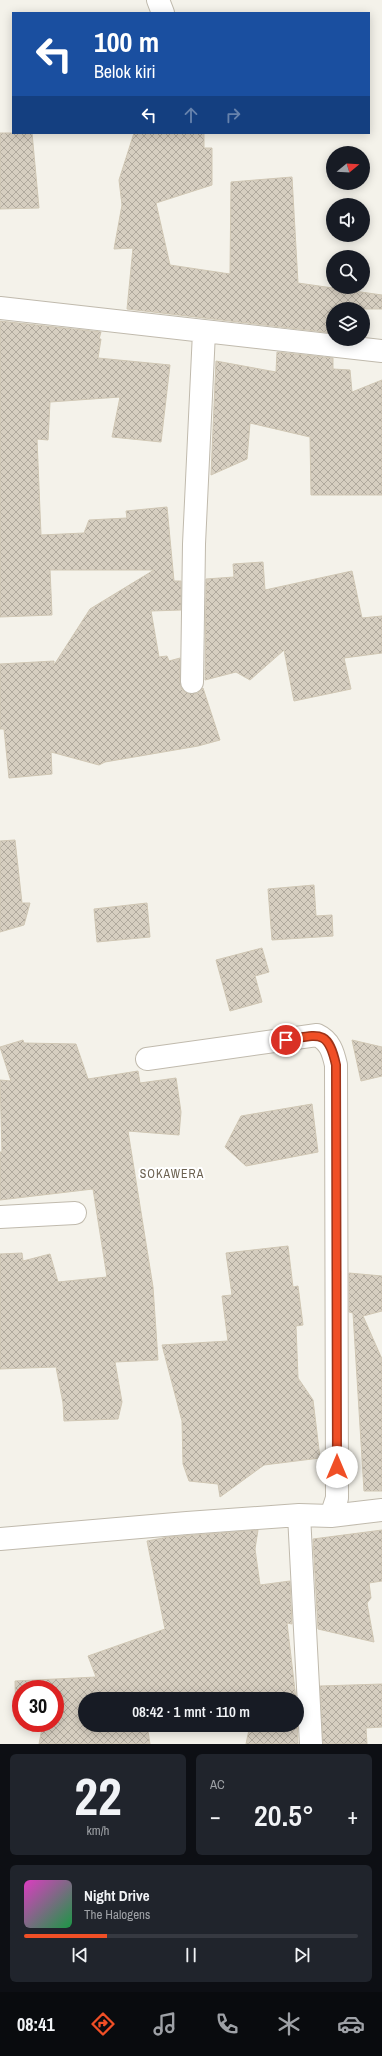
<!DOCTYPE html>
<html lang="id">
<head>
<meta charset="utf-8">
<style>
  :root { --surface:#171b24; --page:#20242c; --text:#f1f3f6; --muted:#9ea1a6; --line:#363941; --accent:#f04f26 }
  body { margin:0; font-family:"Archivo Narrow",sans-serif; background:var(--page); color:var(--text); height:100vh; display:flex; flex-direction:column; font-size:15px; white-space:nowrap }
  * { box-sizing:border-box; margin:0 }
  p { font-size:13px; color:var(--muted) }
  .icon { flex:none; width:22px; height:22px; fill:none; stroke:currentColor; stroke-width:2; stroke-linecap:round; stroke-linejoin:round }
  .map { position:relative; height:1744px; overflow:hidden }
  .drawer { display:flex; flex-direction:column; gap:10px; padding:10px; background:#0d0f14; flex:1 }
  .drawer>* { flex:none }
  .banner { position:absolute; left:12px; top:12px; width:358px; height:122px; border-radius:0px; box-shadow:0 2px 10px #0003; background:#1a4fa0; color:#fff; overflow:hidden }
  .needle { width:26px; rotate:72deg }
  .buttons { position:absolute; left:326px; top:146px; display:grid; gap:8px }
  .buttons a { display:grid; place-items:center; width:44px; height:44px; border-radius:50%; background:var(--surface); box-shadow:0 2px 10px #0003; font-size:20px }
  .speed { position:absolute; left:12px; top:1680px; display:flex; gap:8px; font-size:20px; font-weight:700; text-align:center }
  .speed>* { display:grid; place-content:center; width:52px; height:52px; border-radius:50%; background:var(--surface); box-shadow:0 2px 10px #0003; line-height:1 }
  .speed .limit { border:6px solid #d22; background:#fff; color:#111 }
  .pin { position:absolute; display:grid; place-items:center; width:34px; height:34px; color:#fff; margin:-17px; border:2px solid #fff; border-radius:50%; box-shadow:0 1px 4px #0007 }
  .me { position:absolute; width:44px; margin:-22px; rotate:0deg; stroke-linejoin:round; filter:drop-shadow(0 0 3px #0008) }
  .turn { display:flex; align-items:center; gap:14px; height:84px; padding:0 16px; font-size:18px }
  .turn .icon { width:52px; height:52px; stroke-width:2.5 }
  .turn b { display:block; font-size:28px; line-height:34px }
  .lanes { display:flex; align-items:center; height:38px; padding:0 16px; background:#0003; justify-content:center; gap:20px; direction:ltr }
  .lanes .off { opacity:.35 }
  .big { font-size:30px; font-weight:600; line-height:1.1 }
  .drawer .tile { flex:1; display:flex; flex-direction:column; justify-content:center; gap:6px; min-width:0; padding:0 14px; border-radius:6px; background:var(--page) }
  .drawer .dial { align-items:center; gap:0 }
  .dial b { font-size:52px; line-height:1 }
  .song { display:flex; align-items:center; gap:12px }
  .cover { width:48px; height:48px; border-radius:6px; background:linear-gradient(135deg,hsl(310 70% 55%),hsl(140 70% 35%)) }
  .played { height:4px; border-radius:2px; background:linear-gradient(90deg,var(--accent) 25%,var(--line) 25%) }
  .keys { display:flex; justify-content:space-around; direction:ltr }
  .heat { display:flex; justify-content:space-between; align-items:center; font-size:22px; direction:ltr }
  .drawer .tiles { flex:1; display:grid; gap:10px; grid-template-columns:1fr 1fr }
  .tile:last-child { grid-column:span 2 }
  .trip { position:absolute; left:78px; top:1692px; width:226px; height:40px; border-radius:20px; background:var(--surface); box-shadow:0 2px 10px #0003; font-weight:600; line-height:40px; text-align:center }
  .dock { display:flex; height:64px; justify-content:space-around; align-items:center; background:#090b0e; color:var(--muted) }
  .dock .icon { width:28px; height:28px }
  .dock .current { color:var(--accent) }
  .dock b { font-size:18px; color:var(--text) }
  .map>svg:first-child { display:block }
</style>
</head>
<body>
<div class="map">
<svg width="382" height="1744" viewBox="0 0 382 1744">
  <defs>
    <pattern id="building-cross-hatch" width="8" height="8" patternUnits="userSpaceOnUse"><rect width="8" height="8" fill="#d6cec0"/><path d="M0 0l8 8M0 8l8-8" fill="none" stroke="#b0a99d"/></pattern>
  </defs>
  <rect width="100%" height="100%" fill="#f4f2ea"/>
  <path fill="url(#building-cross-hatch)" stroke="#d0c7b4" d="M 0,133 L 32,133 L 39,208 L 0,209 Z
    M 134,133 L 204,133 L 204,148 L 212,148 L 212,185 L 156,203 L 170,265 L 230,274 L 231,182 L 292,177 L 298,283 L 382,295 L 382,309 L 333,309 L 333,333 L 127,309 L 133,248 L 114,249 L 122,205 L 119,180 Z
    M 0,321 L 101,332 L 99,339 L 101,339 L 98,358 L 170,365 L 161,442 L 112,437 L 120,397 L 50,402 L 48,440 L 37,439 L 41,535 L 84,533 L 89,520 L 127,518 L 126,511 L 167,507 L 174,581 L 181,581 L 181,610 L 151,611 L 159,657 L 167,656 L 169,661 L 180,658 L 180,682 L 181,688 L 185,692 L 192,694 L 198,693 L 203,688 L 220,740 L 198,746 L 105,762 L 99,765 L 51,752 L 52,774 L 9,778 L 4,729 L 0,729 L 0,664 L 54,661 L 54,665 L 90,609 L 154,570 L 50,570 L 52,615 L 0,617 Z
    M 277,352 L 333,358 L 333,369 L 350,370 L 352,392 L 382,380 L 382,495 L 311,495 L 310,437 L 250,423 L 247,459 L 211,475 L 216,361 L 276,372 Z
    M 263,562 L 265,590 L 352,571 L 362,618 L 382,616 L 382,653 L 344,658 L 351,689 L 294,701 L 284,650 L 250,680 L 236,672 L 205,680 L 206,579 L 234,577 L 233,564 Z
    M 15,840 L 22,903 L 30,903 L 24,925 L 0,932 L 0,841 Z
    M 314,885 L 316,916 L 332,915 L 333,936 L 272,940 L 268,889 Z
    M 147,903 L 150,937 L 97,942 L 94,909 Z
    M 262,948 L 269,972 L 255,976 L 262,1002 L 230,1011 L 216,960 Z
    M 23,1040 L 24,1043 L 76,1044 L 88,1079 L 138,1071 L 140,1083 L 176,1078 L 181,1112 L 179,1135 L 128,1131 L 153,1287 L 158,1360 L 115,1362 L 122,1402 L 118,1419 L 64,1421 L 63,1403 L 56,1367 L 0,1369 L 0,1254 L 22,1253 L 23,1261 L 50,1254 L 58,1282 L 107,1277 L 93,1189 L 0,1200 L 0,1152 L 2,1152 L 0,1080 L 11,1081 L 0,1047 Z
    M 352,1040 L 382,1047 L 382,1076 L 361,1081 Z
    M 312,1104 L 318,1152 L 246,1166 L 225,1147 L 241,1116 Z
    M 288,1246 L 293,1287 L 298,1286 L 303,1325 L 296,1326 L 298,1378 L 313,1400 L 320,1458 L 264,1465 L 220,1497 L 218,1484 L 189,1481 L 183,1464 L 182,1421 L 162,1345 L 228,1341 L 222,1296 L 232,1295 L 226,1253 Z
    M 349,1273 L 382,1276 L 382,1311 L 363,1316 L 382,1359 L 382,1491 L 364,1491 L 353,1313 L 349,1312 Z
    M 258,1530 L 255,1549 L 260,1585 L 290,1581 L 292,1624 L 287,1623 L 296,1699 L 85,1699 L 85,1725 L 147,1725 L 150,1744 L 39,1744 L 43,1723 L 55,1723 L 55,1689 L 21,1689 L 21,1720 L 16,1720 L 15,1681 L 96,1677 L 88,1656 L 165,1629 L 147,1541 L 168,1537 Z
    M 382,1530 L 382,1581 L 369,1583 L 371,1598 L 367,1603 L 374,1642 L 318,1629 L 313,1539 Z
    M 382,1684 L 382,1727 L 366,1728 L 367,1744 L 323,1744 L 320,1686 Z
    M 297,1716 L 298,1744 L 246,1744 L 250,1725 L 297,1725 Z
    M 185,1725 L 215,1725 L 195,1729 Z"/>
  <g fill="none" stroke-linecap="round" stroke-linejoin="round">
    <defs>
      <path id="minor" d="M 158,0 L 163,13
        M 0,308 L 382,351
        M 192,682 L 194,544 L 204,332
        M 0,1217 L 75,1213
        M 299,1515 L 311,1744
        M 331,1516 L 382,1510
        M 0,1539 L 187,1523 L 299,1515 L 331,1516 L 337,1498 L 336,1065 C 333,1052 330,1041 317,1035 L 147,1059"/>
    </defs>
    <use href="#minor" stroke="#c0baad" stroke-width="24"/>
    <use href="#minor" stroke="#fff" stroke-width="22"/>
  </g>
  <g fill="none" stroke-linecap="round" stroke-linejoin="round">
    <defs>
      <path id="route" d="M 286,1040 C 318,1035 328,1028 336,1065 L 337,1467"/>
    </defs>
    <use href="#route" stroke="#9c3319" stroke-width="10"/>
    <use href="#route" stroke="#f04f26" stroke-width="7"/>
  </g>
  <g text-anchor="middle" dominant-baseline="central" stroke-width="4" stroke-linejoin="round" paint-order="stroke">
    <g font-size="12" letter-spacing="1" fill="#6b6150" stroke="#fff">
      <text x="172" y="1174">SOKAWERA</text>
    </g>
  </g>
</svg>
<div class="buttons">
<a><svg class="needle" viewBox="-14 -14 28 28"><path d="M0-13l5 13h-10z" fill="#e53935"/><path d="M0 13l5-13h-10z" fill="#9ea1a6"/></svg></a>
<a><svg class="icon" aria-label="sound" viewBox="0 0 24 24"><path d="M4 9h4l5-4v14l-5-4H4zM17 9q2 3 0 6"/></svg></a>
<a><svg class="icon" aria-label="search" viewBox="0 0 24 24"><circle cx="10" cy="10" r="6"/><path d="M15 15l6 6"/></svg></a>
<a><svg class="icon" aria-label="layers" viewBox="0 0 24 24"><path d="M12 4l9 5-9 5-9-5zM3 14l9 5 9-5"/></svg></a>
</div>
<div class="speed"><div class="limit">30</div></div>
<div class="pin" style="left:286px;top:1040px;background:#d93025"><svg class="icon" aria-label="arrive" viewBox="0 0 24 24"><path d="M6 21V4h12l-3 4 3 4H6"/></svg></div>
<svg class="me" style="left:337px;top:1467px" viewBox="-20 -20 40 40"><circle r="19" fill="#fff"/><path d="M0-13L10 11 0 6-10 11z" fill="#f04f26"/></svg>
<div class="trip">08:42 · 1 mnt · 110 m</div>
<div class="banner">
<div class="turn"><svg class="icon" aria-label="left" viewBox="0 0 24 24"><path d="M17 20v-9H6M10 6l-5 5 5 5"/></svg><div><b>100 m</b>Belok kiri</div></div>
<div class="lanes"><svg class="icon" aria-label="left" viewBox="0 0 24 24"><path d="M17 20v-9H6M10 6l-5 5 5 5"/></svg><svg class="icon off" aria-label="ahead" viewBox="0 0 24 24"><path d="M12 20V5M6 11l6-6 6 6"/></svg><svg class="icon off" aria-label="right" viewBox="0 0 24 24"><path d="M7 20v-9h11M14 6l5 5-5 5"/></svg></div>
</div>
</div>
<section class="drawer">
<div class="tiles">
<div class="tile dial"><b>22</b><p>km/h</p></div>
<div class="tile"><p>AC</p>
<div class="heat"><a>−</a><b class="big">20.5°</b><a>+</a></div>
</div>
<div class="tile">
<div class="song"><i class="cover"></i><div><b>Night Drive</b><p>The Halogens</p></div></div>
<div class="played"></div>
<div class="keys"><svg class="icon" aria-label="previous" viewBox="0 0 24 24"><path d="M18 5L8 12l10 7zM5 5v14"/></svg><svg class="icon" aria-label="pause" viewBox="0 0 24 24"><path d="M8 5v14M16 5v14"/></svg><svg class="icon" aria-label="next" viewBox="0 0 24 24"><path d="M6 5l10 7-10 7zM19 5v14"/></svg></div>
</div>
</div>
</section>
<nav class="dock">
<b>08:41</b>
<svg class="icon current" aria-label="directions" viewBox="0 0 24 24"><path d="M12 3l9 9-9 9-9-9zM9 14v-3h6M13 9l2 2-2 2"/></svg>
<svg class="icon" aria-label="music" viewBox="0 0 24 24"><path d="M9 18V5l10-2v13"/><circle cx="6" cy="18" r="3"/><circle cx="16" cy="16" r="3"/></svg>
<svg class="icon" aria-label="phone" viewBox="0 0 24 24"><path d="M5 4h4l2 5-3 2q2 4 5 5l2-3 5 2v4C11 20 4 13 5 4z"/></svg>
<svg class="icon" aria-label="climate" viewBox="0 0 24 24"><path d="M12 3v18M4 7l16 10M4 17L20 7"/></svg>
<svg class="icon" aria-label="car" viewBox="0 0 24 24"><path d="M5 17H2v-5l4-1 3-4h7l3 4 3 1v5h-3M9 17h6M6 11h13"/><circle cx="7" cy="17" r="2"/><circle cx="17" cy="17" r="2"/></svg>
</nav>
</body>
</html>
